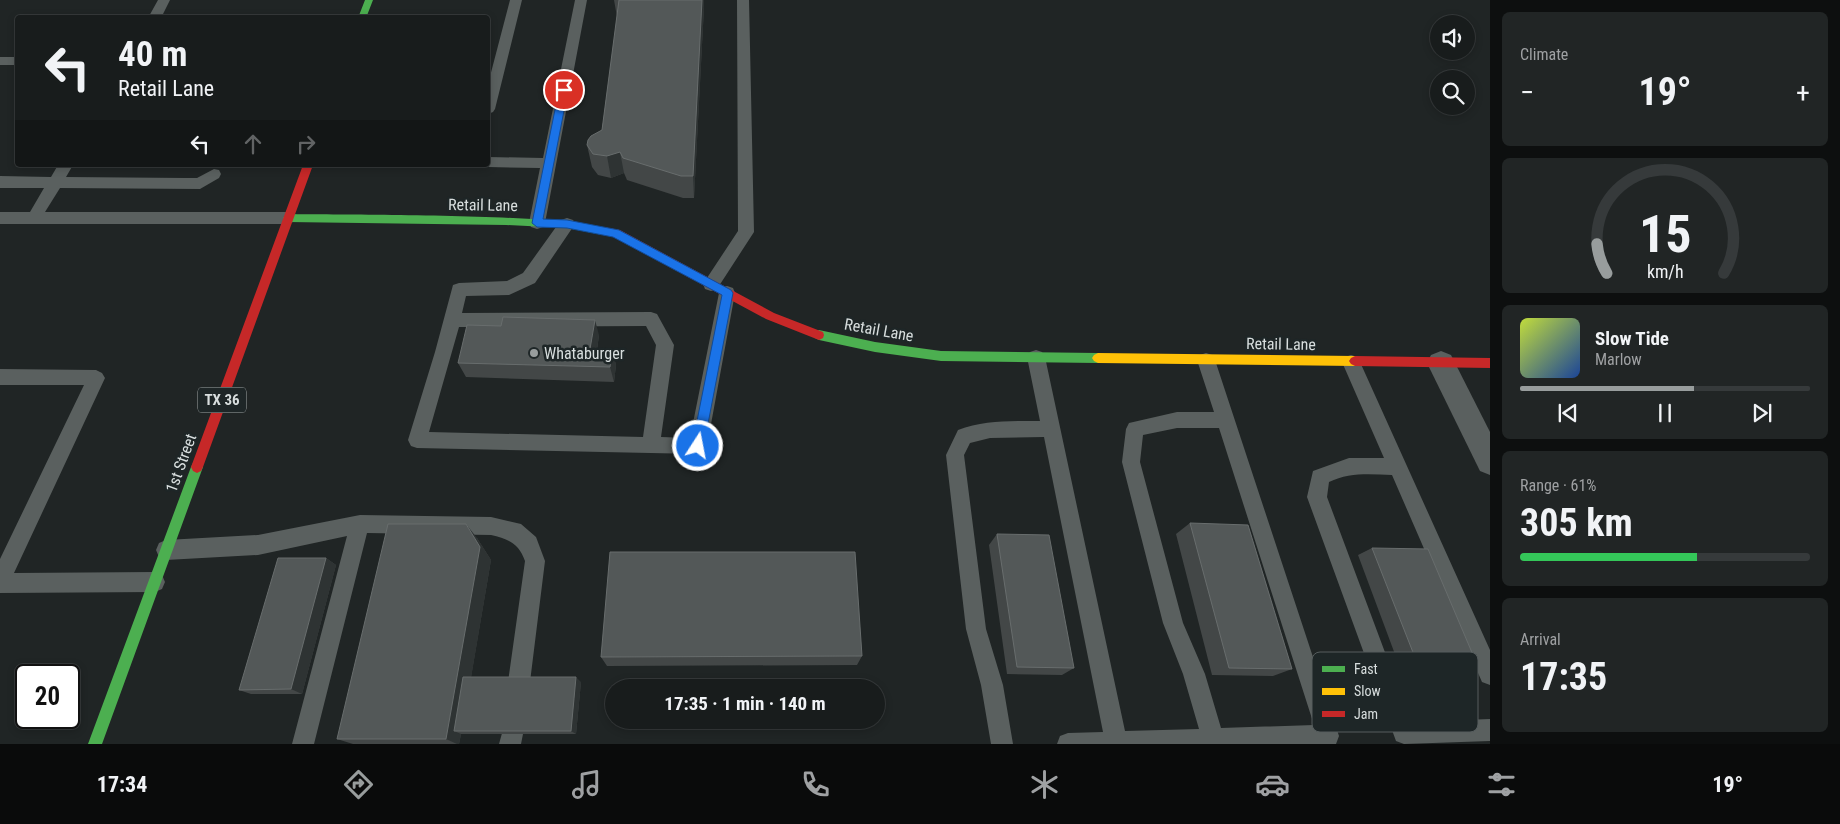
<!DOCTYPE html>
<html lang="en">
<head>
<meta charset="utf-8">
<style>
  :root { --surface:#181c1c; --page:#212525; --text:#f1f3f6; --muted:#9fa1a3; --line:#363a3b; --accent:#989d9d }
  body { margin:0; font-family:"Roboto Condensed",sans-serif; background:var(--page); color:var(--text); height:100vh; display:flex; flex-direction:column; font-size:19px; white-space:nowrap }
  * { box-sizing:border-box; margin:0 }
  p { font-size:16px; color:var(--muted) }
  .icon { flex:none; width:28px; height:28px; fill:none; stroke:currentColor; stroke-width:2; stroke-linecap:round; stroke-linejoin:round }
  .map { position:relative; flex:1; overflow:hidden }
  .details { display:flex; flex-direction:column; gap:12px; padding:12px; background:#0d0f0f; width:350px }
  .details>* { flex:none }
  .top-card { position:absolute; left:15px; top:15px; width:475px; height:152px; border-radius:5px; box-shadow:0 2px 8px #0003,0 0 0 1px var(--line); background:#181c1c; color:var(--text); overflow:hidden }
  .controls { position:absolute; left:1430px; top:15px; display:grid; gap:10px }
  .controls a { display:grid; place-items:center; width:45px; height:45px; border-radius:50%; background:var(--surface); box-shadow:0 2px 8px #0003,0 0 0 1px var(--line); font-size:25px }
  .speed { position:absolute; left:15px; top:664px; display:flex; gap:10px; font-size:25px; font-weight:700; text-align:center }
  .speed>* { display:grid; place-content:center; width:65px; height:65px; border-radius:50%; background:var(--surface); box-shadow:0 2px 8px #0003,0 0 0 1px var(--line); line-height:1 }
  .speed .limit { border:2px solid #111; border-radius:8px; background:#fff; color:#111 }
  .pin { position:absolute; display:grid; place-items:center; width:42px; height:42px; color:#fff; margin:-21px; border:2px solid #fff; border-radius:50%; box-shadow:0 1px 5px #0007 }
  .me { position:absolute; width:55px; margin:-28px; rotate:11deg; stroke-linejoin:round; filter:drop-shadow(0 0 4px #0008) }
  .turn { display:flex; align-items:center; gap:18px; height:105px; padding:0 20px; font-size:22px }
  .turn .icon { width:65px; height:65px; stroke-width:2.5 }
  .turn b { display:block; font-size:35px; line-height:42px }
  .lanes { display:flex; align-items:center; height:48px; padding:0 20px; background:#0003; justify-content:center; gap:25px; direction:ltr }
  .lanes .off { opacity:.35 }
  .big { font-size:38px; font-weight:700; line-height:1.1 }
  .details .widget { flex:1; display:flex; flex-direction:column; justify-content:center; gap:8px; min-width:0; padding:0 18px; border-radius:8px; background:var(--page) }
  .details .dial { align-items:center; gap:0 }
  .dial svg { height:130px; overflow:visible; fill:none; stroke:var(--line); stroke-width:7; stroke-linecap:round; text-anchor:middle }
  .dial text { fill:var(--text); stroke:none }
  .song { display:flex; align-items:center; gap:15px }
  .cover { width:60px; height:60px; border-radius:8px; background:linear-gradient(135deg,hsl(70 70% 55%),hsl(220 70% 35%)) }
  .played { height:5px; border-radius:2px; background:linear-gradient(90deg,var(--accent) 60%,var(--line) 60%) }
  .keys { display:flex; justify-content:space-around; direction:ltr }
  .heat { display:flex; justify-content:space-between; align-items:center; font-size:28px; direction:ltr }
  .charge { height:8px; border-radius:4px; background:linear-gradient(90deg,#34c759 61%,var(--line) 0) }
  .trip { position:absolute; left:605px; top:679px; width:280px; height:50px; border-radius:25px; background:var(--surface); box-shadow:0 2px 8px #0003,0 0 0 1px var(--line); font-weight:700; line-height:50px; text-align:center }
  .tab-bar { display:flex; height:80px; justify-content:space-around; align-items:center; background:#0a0b0b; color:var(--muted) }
  .tab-bar .icon { width:35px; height:35px }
  .tab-bar .on { color:var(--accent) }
  .tab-bar b { font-size:22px; color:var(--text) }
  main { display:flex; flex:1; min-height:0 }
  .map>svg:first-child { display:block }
</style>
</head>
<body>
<main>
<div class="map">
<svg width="1490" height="744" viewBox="0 0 1490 744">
  <rect width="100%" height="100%" fill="#202525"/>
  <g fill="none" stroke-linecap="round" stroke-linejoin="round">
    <path fill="#5a605f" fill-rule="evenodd" d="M 158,0 L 170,0 L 161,18 L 148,18 Z
      M 510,0 L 522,0 L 495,109 L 493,112 L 488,114 L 488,84 Z
      M 575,0 L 587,0 L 545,223 L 543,227 L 537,229 L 531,227 L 529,223 L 540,168 L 488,167 L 482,165 L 488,165 L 488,157 L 543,158 Z
      M 737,0 L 749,0 L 754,232 L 717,289 L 711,291 L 705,289 L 703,284 L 738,231 Z
      M 0,57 L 18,57 L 18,65 L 0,65 Z
      M 58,165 L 73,165 L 66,177 L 185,178 L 197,178 L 214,169 L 219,170 L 221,174 L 219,178 L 200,189 L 60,188 L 45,212 L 288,212 L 293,214 L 296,218 L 293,222 L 288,224 L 0,224 L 0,212 L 30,212 L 44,188 L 0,188 L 0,176 L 51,177 Z
      M 567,218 L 573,220 L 575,224 L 535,283 L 509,295 L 466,296 L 462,313 L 651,312 L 657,314 L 674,345 L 661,437 L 690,438 L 719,293 L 721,288 L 727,286 L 733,288 L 735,293 L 707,446 L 705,452 L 698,454 L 417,448 L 411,446 L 408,440 L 435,352 L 453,285 L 459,283 L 507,281 L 523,273 L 561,220 ZM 646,326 L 656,345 L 643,437 L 429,432 L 459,327 Z
      M 1036,350 L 1042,352 L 1045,357 L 1125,731 L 1199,729 L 1183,674 L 1163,623 L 1122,462 L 1126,429 L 1129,423 L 1177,412 L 1214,412 L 1197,360 L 1200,355 L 1206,353 L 1212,355 L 1215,360 L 1339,736 L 1336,744 L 1057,744 L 1060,736 L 1068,733 L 1103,732 L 1044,437 L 990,438 L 970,443 L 964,455 L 986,629 L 1003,685 L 1013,744 L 991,744 L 981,685 L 966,629 L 946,455 L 958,430 C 984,420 1012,421 1040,421 L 1027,357 L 1030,352 ZM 1177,428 L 1219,428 L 1314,725 L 1221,728 L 1205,674 L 1183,623 L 1140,462 L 1143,435 Z
      M 1351,355 L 1357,357 L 1360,362 L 1490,650 L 1490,685 L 1482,682 L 1392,475 C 1370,474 1349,472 1329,482 L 1327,497 L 1411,722 L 1490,719 L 1490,741 L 1404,744 L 1396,741 L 1307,497 L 1313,471 L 1349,458 L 1384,458 L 1342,362 L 1345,357 Z
      M 0,369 L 96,370 L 102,373 L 105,378 L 14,573 L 155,572 L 162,575 L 165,582 L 162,589 L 155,592 L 0,593 L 0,559 L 84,385 L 0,385 Z
      M 360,515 L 491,517 L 521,524 L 536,537 L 545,561 L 530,682 L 527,690 L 519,693 L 511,690 L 508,682 L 525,561 C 519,543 508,539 491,535 L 367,533 L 314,744 L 292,744 L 347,536 L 258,555 L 166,560 L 159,557 L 156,550 L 159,543 L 166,540 L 258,535 Z
      M 512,723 L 520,726 L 523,734 L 521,744 L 499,744 L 504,726 Z"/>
    <path fill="#5a605f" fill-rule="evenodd" d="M 1441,351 L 1451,355 L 1490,432 L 1490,475 L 1480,471 L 1427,363 L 1431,355 Z"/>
    <path fill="#4caf50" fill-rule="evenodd" d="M 365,0 L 373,0 L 366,18 L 358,18 Z
      M 288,214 C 327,215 595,213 608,231 L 603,235 L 567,228 L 506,225 L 288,222 L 283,218 Z
      M 819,330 L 875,342 L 941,351 L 1098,353 L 1102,355 L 1104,358 L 1102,361 L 1098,363 L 941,361 L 875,352 L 819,340 L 815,338 L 814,335 L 815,332 Z
      M 197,461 L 201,463 L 203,467 L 102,744 L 88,744 L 191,467 L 193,463 Z"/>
    <path fill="#ffc107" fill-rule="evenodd" d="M 1098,353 L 1355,356 L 1359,358 L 1361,361 L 1359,364 L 1355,366 L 1098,363 L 1094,361 L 1092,358 L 1094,355 Z"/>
    <path fill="#c62828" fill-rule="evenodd" d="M 303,165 L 313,165 L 203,467 L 201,471 L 197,473 L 193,471 L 191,467 Z
      M 603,227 L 620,230 L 774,313 L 823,332 L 824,335 L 823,338 L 819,340 L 766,319 L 614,237 L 599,234 L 598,231 L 599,228 Z
      M 1355,356 L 1490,358 L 1490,368 L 1355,366 L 1351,364 L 1349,361 L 1351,358 Z"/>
  </g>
  <path fill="#434747" d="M 614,0 L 704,0 L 704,7 L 694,198 L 683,198 L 627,180 L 624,173 L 611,178 L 598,175 L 592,167 L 587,145 L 602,130 L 617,17 Z
    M 599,335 L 597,350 L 612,350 L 616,365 L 614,382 L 466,377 L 458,363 Z
    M 1190,523 L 1292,669 L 1273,676 L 1212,675 L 1176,534 Z
    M 997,534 L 1074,668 L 1062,675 L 1007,674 L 989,545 Z
    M 477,538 L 491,560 L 471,677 L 581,682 L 576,734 L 461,734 L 459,744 L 353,744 L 337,739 Z
    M 1372,548 L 1476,662 L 1458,667 L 1399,665 L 1358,555 Z
    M 326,558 L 336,565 L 302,694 L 251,694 L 239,690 Z
    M 862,656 L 857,665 L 607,666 L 601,657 Z"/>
  <path fill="#2e3333" d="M 702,0 L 704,0 L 704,7 L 694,198 L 693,176 Z
    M 620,152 L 624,173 L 611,178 L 607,156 Z
    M 595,320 L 599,335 L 595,364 L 590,349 Z
    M 612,350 L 616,365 L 614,382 L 610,367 Z
    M 466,524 L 477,538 L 491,560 L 462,731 L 454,731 L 461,734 L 459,744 L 457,744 L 446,739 Z
    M 326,558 L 336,565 L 302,694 L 291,689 Z
    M 576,677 L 581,682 L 576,734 L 571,731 Z"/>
  <path fill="#535858" stroke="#686d6d" d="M 619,0 L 702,0 L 693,176 L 681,176 L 623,158 L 620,152 L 607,156 L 593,154 L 587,145 L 588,140 L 591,136 L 602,130 Z
    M 503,317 L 595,320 L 590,349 L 612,350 L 610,367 L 458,363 L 467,325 L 501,326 Z
    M 1190,523 L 1248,525 L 1292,669 L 1229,668 Z
    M 388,524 L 466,524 L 480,547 L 446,739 L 337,739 Z
    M 997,534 L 1049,535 L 1074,668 L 1017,667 Z
    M 1372,548 L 1428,549 L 1476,662 L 1416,660 Z
    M 610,552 L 855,552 L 862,656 L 601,657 Z
    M 278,558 L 326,558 L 291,689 L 239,690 Z
    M 463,677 L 576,677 L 571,731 L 454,731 Z"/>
  <path fill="#1a73e8" stroke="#114b97" d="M 564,87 L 568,90 L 543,219 L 567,220 L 619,230 L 731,290 L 733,293 L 703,450 L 698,452 L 694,450 L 692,446 L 722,295 L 613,237 L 567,228 L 537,227 L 532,223 L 559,90 Z"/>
  <circle fill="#989d9d" stroke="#1e2627" stroke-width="2" cx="534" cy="353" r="5"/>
  <g text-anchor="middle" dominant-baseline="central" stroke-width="5" stroke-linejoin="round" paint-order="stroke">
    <rect fill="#1e2627" stroke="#a0a7a7" stroke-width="1" x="198" y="387.5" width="48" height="25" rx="4"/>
    <g font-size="15" font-weight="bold" fill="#d8dede">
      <text x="222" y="400">TX 36</text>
    </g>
    <g font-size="16" fill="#d8dede" stroke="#1e2627">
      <text transform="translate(483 205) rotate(1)">Retail Lane</text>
      <text transform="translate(879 330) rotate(10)">Retail Lane</text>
      <text transform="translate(1281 344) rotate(1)">Retail Lane</text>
      <text transform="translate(181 463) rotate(-70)">1st Street</text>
    </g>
    <g font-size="16" fill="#d8dede" stroke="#1e2627" text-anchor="start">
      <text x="544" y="353">Whataburger</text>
    </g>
  </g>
  <rect x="1312" y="652" width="166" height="80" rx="8" fill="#1e2627" stroke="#565d5e" stroke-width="1"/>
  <rect x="1322" y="666" width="23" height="6" fill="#4caf50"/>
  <rect x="1322" y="688" width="23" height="7" fill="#ffc107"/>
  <rect x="1322" y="711" width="23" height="6" fill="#c62828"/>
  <g font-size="14" fill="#d8dede">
    <text x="1354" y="674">Fast</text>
    <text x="1354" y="696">Slow</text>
    <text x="1354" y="719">Jam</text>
  </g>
</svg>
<div class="controls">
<a><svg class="icon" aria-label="sound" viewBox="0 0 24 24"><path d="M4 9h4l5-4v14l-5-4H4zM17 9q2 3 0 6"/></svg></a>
<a><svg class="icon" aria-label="search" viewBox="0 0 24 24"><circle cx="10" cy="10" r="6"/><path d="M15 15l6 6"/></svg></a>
</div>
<div class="speed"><div class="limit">20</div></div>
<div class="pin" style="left:564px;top:90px;background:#d93025"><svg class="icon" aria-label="arrive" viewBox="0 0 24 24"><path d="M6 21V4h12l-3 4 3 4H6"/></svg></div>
<svg class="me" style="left:698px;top:446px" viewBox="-20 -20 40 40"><circle r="17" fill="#1a73e8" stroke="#fff" stroke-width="3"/><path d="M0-11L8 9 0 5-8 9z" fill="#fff"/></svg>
<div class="trip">17:35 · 1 min · 140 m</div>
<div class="top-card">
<div class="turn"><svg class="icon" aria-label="left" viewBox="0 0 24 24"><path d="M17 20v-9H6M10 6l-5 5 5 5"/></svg><div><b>40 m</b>Retail Lane</div></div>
<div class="lanes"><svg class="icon" aria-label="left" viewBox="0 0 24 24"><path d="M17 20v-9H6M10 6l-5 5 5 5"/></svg><svg class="icon off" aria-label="ahead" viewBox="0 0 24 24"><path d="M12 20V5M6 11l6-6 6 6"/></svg><svg class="icon off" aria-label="right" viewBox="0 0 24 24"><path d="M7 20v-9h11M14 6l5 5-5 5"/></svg></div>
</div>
</div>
<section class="details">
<div class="widget"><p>Climate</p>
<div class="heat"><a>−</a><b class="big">19°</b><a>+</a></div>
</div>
<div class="widget dial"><svg viewBox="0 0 100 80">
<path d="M14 69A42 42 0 1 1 86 69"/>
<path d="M14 69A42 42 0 0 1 8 51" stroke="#989d9d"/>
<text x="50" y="56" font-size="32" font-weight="700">15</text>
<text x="50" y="72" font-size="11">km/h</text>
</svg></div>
<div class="widget">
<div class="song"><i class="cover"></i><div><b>Slow Tide</b><p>Marlow</p></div></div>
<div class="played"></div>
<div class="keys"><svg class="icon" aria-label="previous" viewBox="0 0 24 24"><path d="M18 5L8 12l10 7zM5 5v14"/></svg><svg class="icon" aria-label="pause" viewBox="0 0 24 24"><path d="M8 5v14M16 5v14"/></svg><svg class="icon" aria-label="next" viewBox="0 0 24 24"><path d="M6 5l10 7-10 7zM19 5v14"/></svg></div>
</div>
<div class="widget"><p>Range · 61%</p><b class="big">305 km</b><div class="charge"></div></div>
<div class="widget"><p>Arrival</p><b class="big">17:35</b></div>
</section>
</main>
<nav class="tab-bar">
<b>17:34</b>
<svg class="icon on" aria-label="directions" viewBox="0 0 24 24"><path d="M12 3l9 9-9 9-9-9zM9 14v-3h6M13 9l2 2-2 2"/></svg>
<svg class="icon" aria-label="music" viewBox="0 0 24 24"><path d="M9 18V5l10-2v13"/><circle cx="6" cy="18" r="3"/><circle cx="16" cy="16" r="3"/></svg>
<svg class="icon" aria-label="phone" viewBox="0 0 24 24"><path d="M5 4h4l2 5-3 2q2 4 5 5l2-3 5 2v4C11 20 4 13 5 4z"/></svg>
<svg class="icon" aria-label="climate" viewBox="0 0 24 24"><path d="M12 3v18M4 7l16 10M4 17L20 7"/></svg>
<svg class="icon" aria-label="car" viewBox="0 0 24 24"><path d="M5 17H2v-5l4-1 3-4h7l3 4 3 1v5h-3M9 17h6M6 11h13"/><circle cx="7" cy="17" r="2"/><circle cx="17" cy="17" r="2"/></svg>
<svg class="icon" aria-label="filters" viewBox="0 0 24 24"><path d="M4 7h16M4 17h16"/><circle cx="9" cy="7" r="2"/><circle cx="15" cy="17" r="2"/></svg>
<b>19°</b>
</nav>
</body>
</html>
